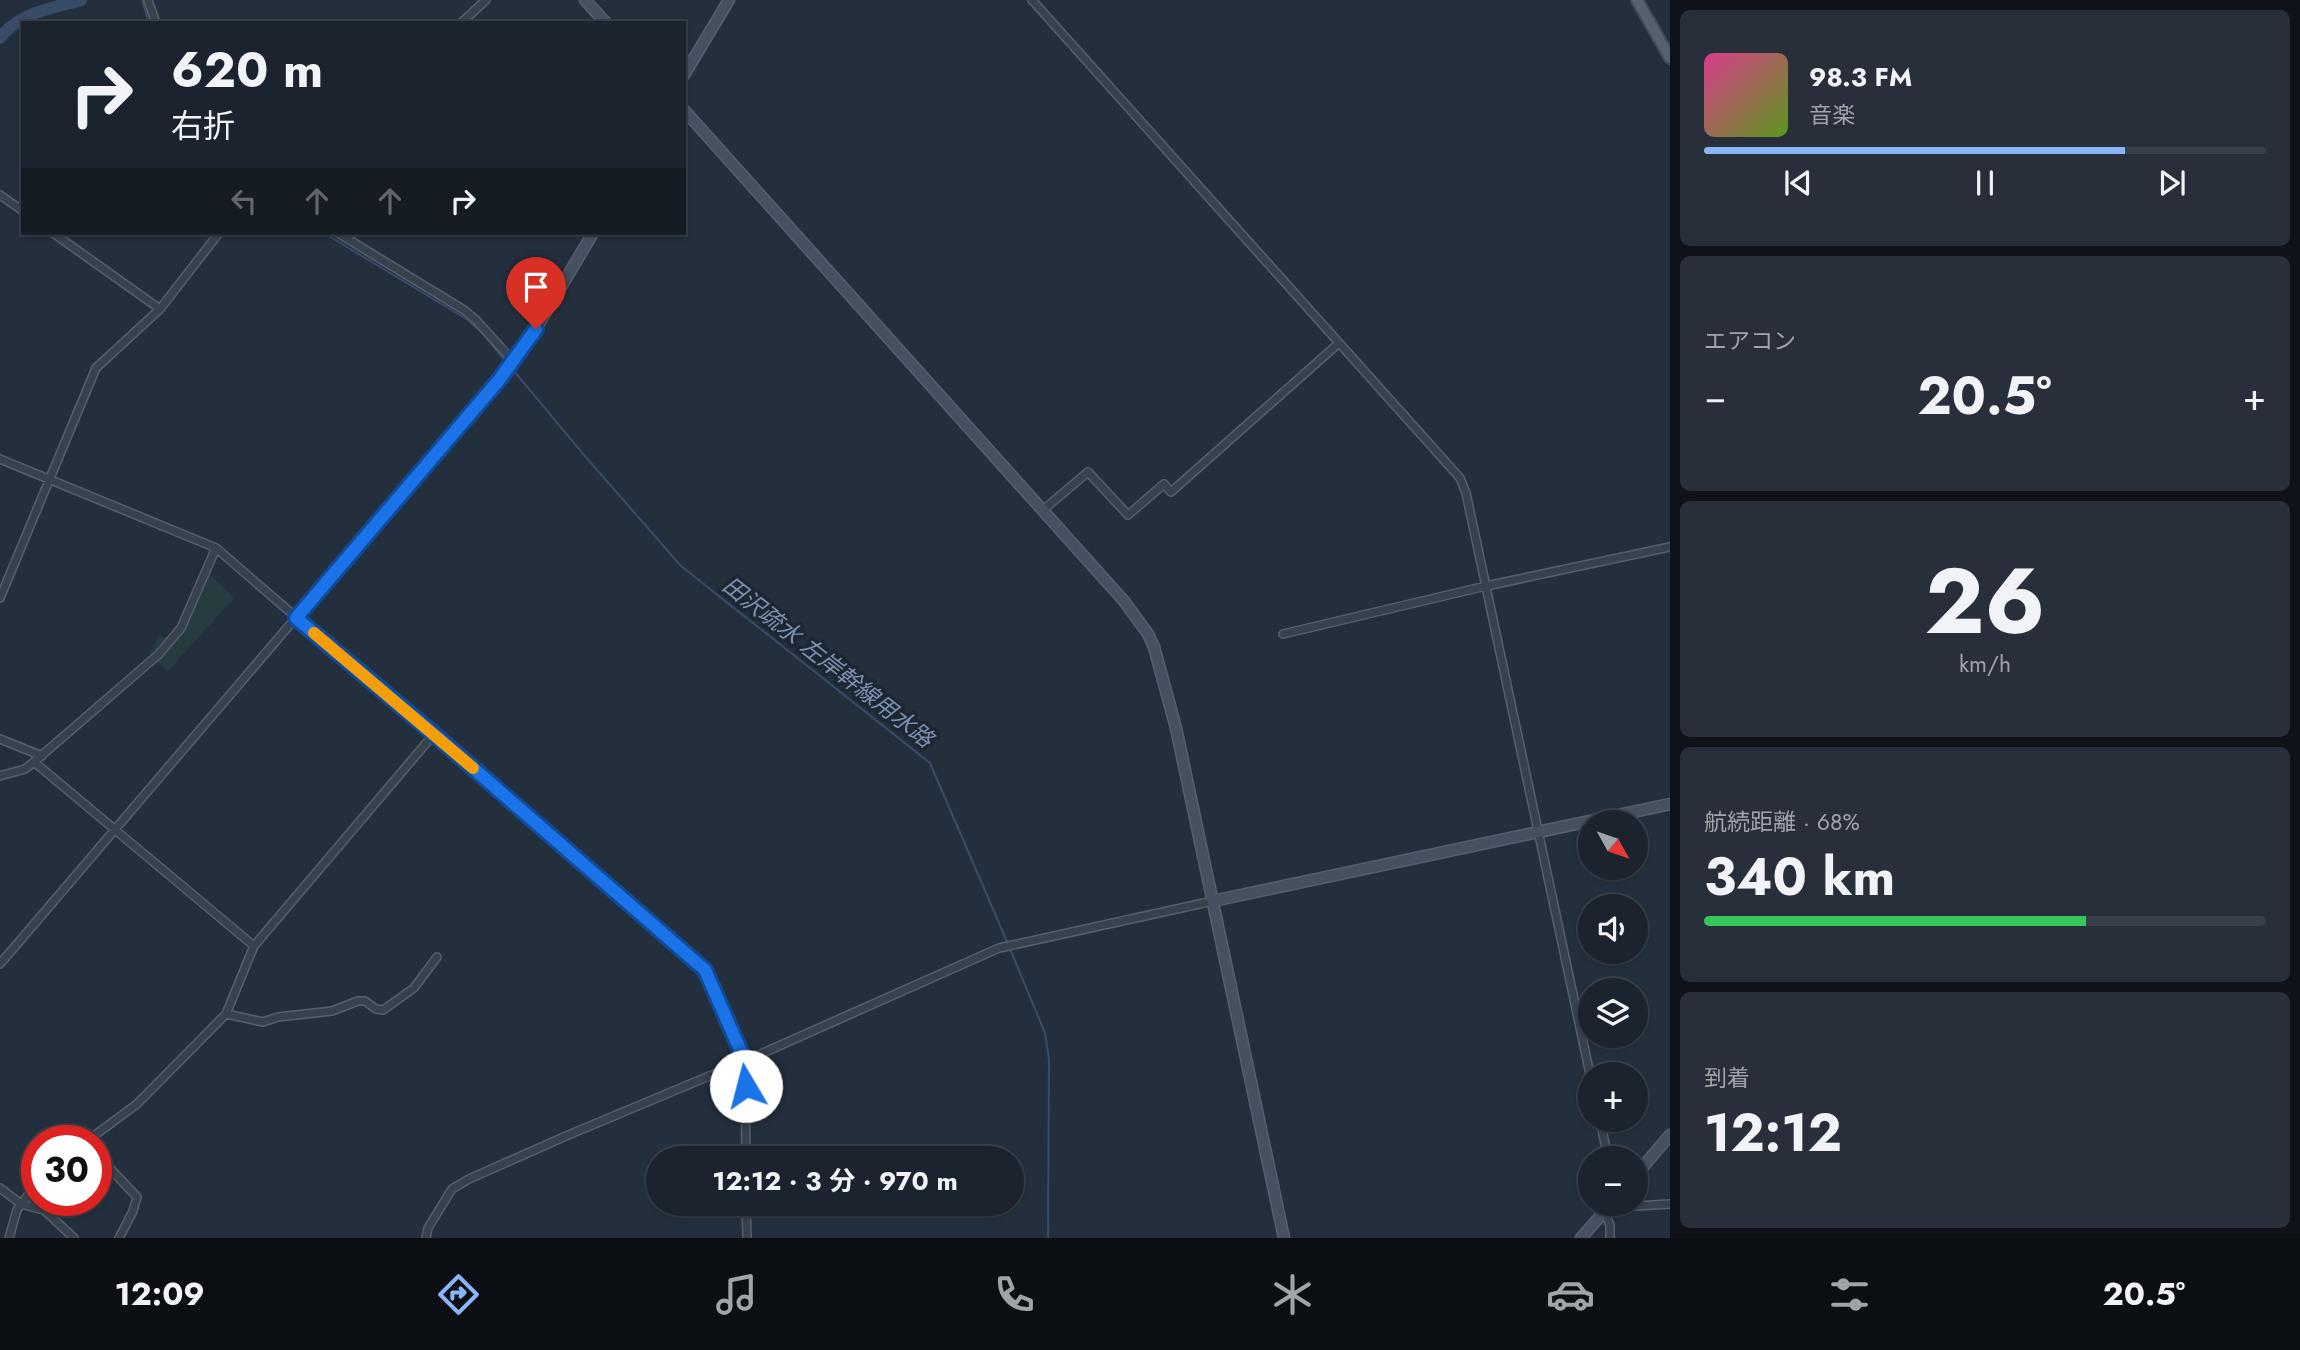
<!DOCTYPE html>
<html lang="ja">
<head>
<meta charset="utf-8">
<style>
  :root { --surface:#1b232e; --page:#282f3a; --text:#f1f3f6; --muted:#a0a4aa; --line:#39404a; --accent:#8ab4f8 }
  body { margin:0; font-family:Jost,"Noto Sans JP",sans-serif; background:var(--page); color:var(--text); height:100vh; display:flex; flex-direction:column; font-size:26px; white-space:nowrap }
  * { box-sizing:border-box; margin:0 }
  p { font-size:23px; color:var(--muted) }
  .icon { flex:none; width:38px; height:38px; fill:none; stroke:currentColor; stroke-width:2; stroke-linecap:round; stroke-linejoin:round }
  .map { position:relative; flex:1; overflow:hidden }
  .details { display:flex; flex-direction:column; gap:10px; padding:10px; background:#0f1319; width:630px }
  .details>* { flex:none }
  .top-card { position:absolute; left:21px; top:21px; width:665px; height:214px; border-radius:0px; box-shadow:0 2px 5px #0004,0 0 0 2px var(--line); background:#1b232e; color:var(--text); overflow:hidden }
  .needle { width:46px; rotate:130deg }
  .fabs { position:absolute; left:1578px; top:810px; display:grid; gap:14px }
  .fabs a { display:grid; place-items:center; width:70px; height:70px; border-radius:50%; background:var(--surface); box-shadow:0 2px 5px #0004,0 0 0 2px var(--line); font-size:35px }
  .speed { position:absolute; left:21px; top:1125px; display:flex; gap:14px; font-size:35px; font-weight:700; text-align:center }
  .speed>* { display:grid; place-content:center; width:91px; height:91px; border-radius:50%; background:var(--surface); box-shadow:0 2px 5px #0004,0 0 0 2px var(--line); line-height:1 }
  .speed .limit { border:10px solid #d22; background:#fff; color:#111 }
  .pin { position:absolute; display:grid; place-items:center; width:60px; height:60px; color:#fff; margin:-72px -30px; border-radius:50% 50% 50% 0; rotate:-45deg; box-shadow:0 0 7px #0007 }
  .pin .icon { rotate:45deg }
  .me { position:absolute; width:77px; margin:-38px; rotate:352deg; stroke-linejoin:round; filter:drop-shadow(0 0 5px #0008) }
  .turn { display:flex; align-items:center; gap:24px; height:147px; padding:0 35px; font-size:32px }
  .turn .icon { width:91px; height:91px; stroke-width:2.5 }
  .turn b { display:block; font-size:49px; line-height:60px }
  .lanes { display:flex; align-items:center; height:66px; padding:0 35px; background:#0003; justify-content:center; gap:35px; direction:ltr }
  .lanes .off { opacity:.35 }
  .big { font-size:52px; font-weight:700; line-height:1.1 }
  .details .tile { flex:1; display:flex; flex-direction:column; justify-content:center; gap:10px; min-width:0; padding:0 24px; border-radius:10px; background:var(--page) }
  .details .dial { align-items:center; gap:0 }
  .dial b { font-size:91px; line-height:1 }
  .song { display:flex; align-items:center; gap:21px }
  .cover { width:84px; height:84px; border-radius:10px; background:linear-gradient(135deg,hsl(330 70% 55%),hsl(90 70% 35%)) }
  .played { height:7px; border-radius:4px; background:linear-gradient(90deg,var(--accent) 75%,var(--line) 75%) }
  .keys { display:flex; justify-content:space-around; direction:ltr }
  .heat { display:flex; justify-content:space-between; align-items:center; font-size:38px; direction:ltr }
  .charge { height:10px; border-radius:5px; background:linear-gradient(90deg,#34c759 68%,var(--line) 0) }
  .trip { position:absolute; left:646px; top:1146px; width:378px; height:70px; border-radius:35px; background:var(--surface); box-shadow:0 2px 5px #0004,0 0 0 2px var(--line); font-weight:700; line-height:70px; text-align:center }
  .tabs { display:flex; height:112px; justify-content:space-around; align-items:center; background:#0b0e12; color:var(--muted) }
  .tabs .icon { width:49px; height:49px }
  .tabs .on { color:var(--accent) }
  .tabs b { font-size:32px; color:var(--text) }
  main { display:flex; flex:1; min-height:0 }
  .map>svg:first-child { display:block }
</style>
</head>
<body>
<main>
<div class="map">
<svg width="1670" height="1238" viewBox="0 0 1670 1238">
  <rect width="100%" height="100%" fill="#242f3e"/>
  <path fill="#263c3f" d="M 209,574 L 234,598 L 168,671 L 155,661 L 150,652 L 159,635 L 168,639 C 185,619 190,592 209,574 Z"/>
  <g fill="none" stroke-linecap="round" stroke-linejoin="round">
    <path stroke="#394c67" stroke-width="2" d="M 142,0 L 149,23
      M 324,233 L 468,320 L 483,334 L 507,363
      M 514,371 L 584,455 L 681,566 L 930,763 L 1008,944
      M 1010,949 L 1045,1033 L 1049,1059 L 1048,1238"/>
    <path stroke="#394c67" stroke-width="12" d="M 0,38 C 18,13 53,8 81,0"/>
    <defs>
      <path id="street" d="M 148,0 L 156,23
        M 1032,0 L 1460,478 L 1466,493 L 1591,1079
        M 461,23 L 486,0
        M 0,195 L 23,211
        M 53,233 L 160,309
        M 338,233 L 464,310 L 476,320 L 514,362
        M 0,459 L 216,548 L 705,970 L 745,1061 L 746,1158
        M 1043,510 L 1088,472 L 1128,515 L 1164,484 L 1171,492 L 1339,343
        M 0,598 L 96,368 L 160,309 L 219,233
        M 1283,634 L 1486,586 L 1670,547
        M 0,739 L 42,756
        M 34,762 L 254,946
        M 0,776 L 25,769 L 34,762 L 159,654 L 181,628 L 216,548
        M 0,964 L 499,380
        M 226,1014 L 263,1022 L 278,1017 L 332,1011 L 358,1001 L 365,1001 L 376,1009 L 383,1010 L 414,988 L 437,957
        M 1600,1120 L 1608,1158
        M 87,1141 L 137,1104 L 226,1014 L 254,946 L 434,734
        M 96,1148 L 104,1162 L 137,1197 L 133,1211 L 119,1238
        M 0,1188 L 21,1204 L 44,1210 L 74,1238
        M 746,1204 L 747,1238
        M 1613,1204 L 1620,1207 L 1670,1204
        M 1605,1211 L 1610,1226 L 1610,1238
        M 9,1238 L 17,1210 L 37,1183
        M 426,1238 L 428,1228 L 452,1189 L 469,1179 L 566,1136 L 745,1061 L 999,948 L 1213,901"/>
      <path id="secondary" d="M 585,0 L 606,23
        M 684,75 L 729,0
        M 684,110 L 1124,601 L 1148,634 L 1154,647 L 1176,728 L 1284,1238
        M 499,380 L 536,329 L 593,233
        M 1213,901 L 1670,804
        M 1636,1175 L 1670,1135
        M 1581,1238 L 1611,1204"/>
      <path id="primary" d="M 1637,0 L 1670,58"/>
    </defs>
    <use href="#street" stroke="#565f6c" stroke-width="10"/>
    <use href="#secondary" stroke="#565f6c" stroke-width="13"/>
    <use href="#primary" stroke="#414a57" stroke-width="14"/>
    <use href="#street" stroke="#38414e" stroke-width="7"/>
    <use href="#secondary" stroke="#465061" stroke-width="10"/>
    <use href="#primary" stroke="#56606e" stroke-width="10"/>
  </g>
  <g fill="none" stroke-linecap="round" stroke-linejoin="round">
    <defs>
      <path id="route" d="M 536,329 L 499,380 L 296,618 L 434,734 L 705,970 L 745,1061 L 746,1086"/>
    </defs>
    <use href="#route" stroke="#114b97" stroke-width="18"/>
    <use href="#route" stroke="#1a73e8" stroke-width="12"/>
    <path stroke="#f59e0b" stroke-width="12" d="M 314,633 L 473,768"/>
  </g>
  <g text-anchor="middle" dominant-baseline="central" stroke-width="7" stroke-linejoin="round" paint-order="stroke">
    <g font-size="23" font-style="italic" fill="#7c92b1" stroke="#1d2633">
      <text transform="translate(828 662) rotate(38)">田沢疏水 左岸幹線用水路</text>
    </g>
  </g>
</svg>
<div class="fabs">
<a><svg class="needle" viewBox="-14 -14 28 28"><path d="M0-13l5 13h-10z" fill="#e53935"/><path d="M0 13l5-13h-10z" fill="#a0a4aa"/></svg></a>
<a><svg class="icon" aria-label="sound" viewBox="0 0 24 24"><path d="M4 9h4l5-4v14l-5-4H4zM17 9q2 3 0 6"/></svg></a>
<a><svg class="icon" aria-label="layers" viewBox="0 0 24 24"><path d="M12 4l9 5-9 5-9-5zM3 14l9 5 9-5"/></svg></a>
<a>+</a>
<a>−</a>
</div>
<div class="speed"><div class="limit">30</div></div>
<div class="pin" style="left:536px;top:329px;background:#d93025"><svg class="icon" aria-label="arrive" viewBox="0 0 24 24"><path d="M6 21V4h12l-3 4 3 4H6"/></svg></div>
<svg class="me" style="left:746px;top:1086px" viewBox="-20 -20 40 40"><circle r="19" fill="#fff"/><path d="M0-13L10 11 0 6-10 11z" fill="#1a73e8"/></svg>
<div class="trip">12:12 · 3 分 · 970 m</div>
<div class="top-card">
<div class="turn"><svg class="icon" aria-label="right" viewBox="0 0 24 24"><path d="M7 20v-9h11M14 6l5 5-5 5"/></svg><div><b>620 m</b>右折</div></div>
<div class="lanes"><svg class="icon off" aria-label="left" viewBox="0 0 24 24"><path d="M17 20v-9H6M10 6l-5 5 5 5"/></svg><svg class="icon off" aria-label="ahead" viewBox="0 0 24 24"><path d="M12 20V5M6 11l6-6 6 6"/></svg><svg class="icon off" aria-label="ahead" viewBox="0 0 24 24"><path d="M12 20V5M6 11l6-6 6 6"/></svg><svg class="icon" aria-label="right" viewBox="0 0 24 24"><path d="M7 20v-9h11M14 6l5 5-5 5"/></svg></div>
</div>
</div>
<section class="details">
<div class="tile">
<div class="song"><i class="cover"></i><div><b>98.3 FM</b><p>音楽</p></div></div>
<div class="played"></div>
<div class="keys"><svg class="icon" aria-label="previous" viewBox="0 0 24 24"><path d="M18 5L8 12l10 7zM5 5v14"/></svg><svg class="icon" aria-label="pause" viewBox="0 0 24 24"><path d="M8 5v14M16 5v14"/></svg><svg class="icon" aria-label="next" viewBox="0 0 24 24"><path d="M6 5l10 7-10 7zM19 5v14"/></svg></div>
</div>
<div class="tile"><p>エアコン</p>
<div class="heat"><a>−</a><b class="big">20.5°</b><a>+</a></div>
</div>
<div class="tile dial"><b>26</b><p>km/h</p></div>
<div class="tile"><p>航続距離 · 68%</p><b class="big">340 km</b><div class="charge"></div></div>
<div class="tile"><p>到着</p><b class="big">12:12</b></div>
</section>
</main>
<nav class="tabs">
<b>12:09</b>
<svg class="icon on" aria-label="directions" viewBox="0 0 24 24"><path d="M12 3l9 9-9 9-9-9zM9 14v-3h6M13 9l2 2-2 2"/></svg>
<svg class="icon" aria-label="music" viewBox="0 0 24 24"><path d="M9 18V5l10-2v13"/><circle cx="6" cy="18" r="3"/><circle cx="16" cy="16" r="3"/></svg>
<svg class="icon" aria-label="phone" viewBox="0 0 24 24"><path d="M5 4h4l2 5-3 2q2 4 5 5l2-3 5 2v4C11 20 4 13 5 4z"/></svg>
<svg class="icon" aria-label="climate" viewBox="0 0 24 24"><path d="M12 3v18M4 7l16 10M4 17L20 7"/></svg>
<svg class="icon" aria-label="car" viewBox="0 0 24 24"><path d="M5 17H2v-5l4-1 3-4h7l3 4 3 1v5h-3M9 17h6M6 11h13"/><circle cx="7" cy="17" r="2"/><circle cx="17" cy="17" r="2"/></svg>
<svg class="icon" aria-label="filters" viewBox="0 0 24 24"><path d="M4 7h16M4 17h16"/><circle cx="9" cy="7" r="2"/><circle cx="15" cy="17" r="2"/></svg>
<b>20.5°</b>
</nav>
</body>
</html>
